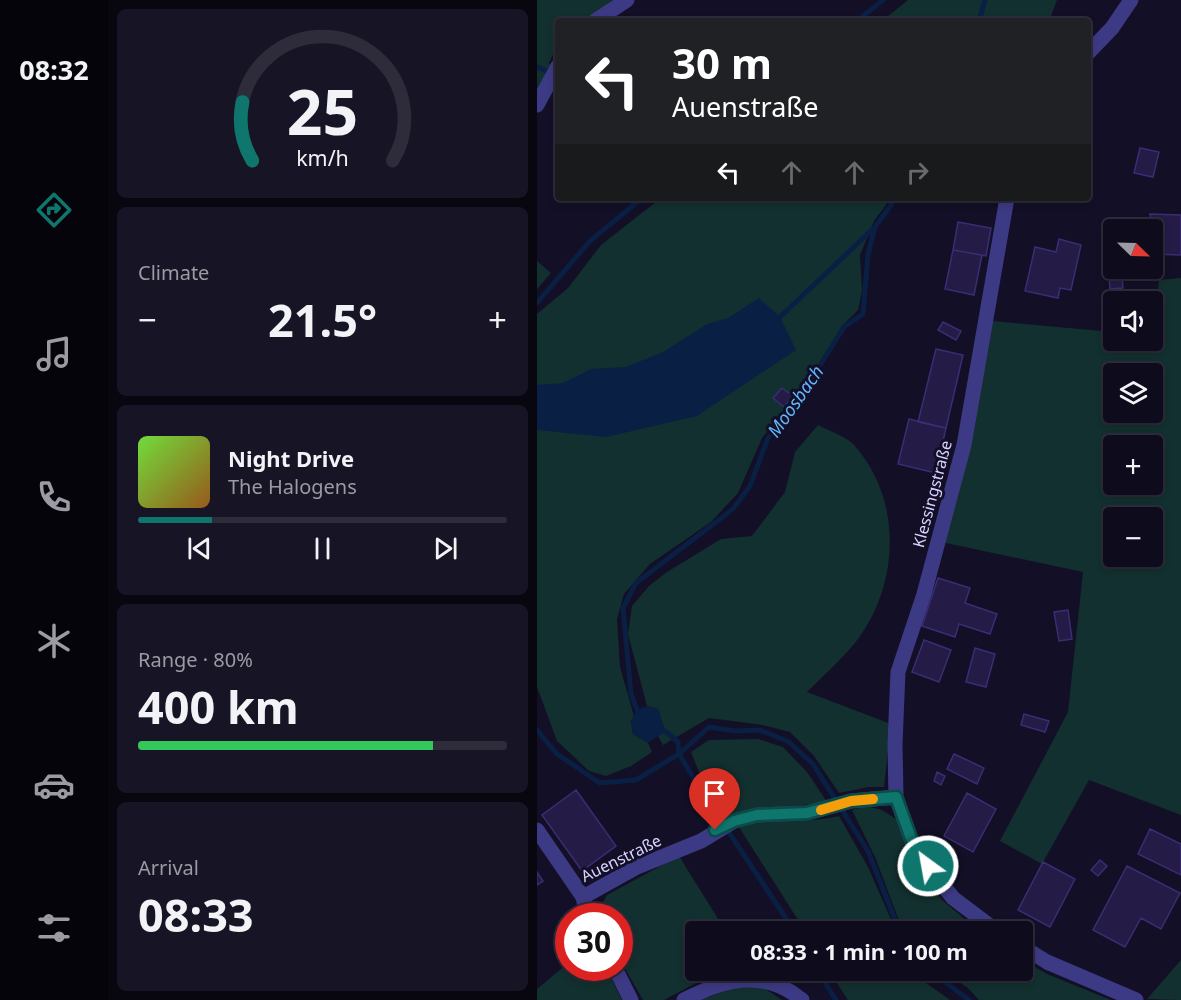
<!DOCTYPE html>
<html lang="en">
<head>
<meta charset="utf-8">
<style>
  :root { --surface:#0e0b1c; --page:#171425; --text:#f1f3f6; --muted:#9b9ba3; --line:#2e2b3b; --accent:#0f766e }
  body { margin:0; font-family:"Noto Sans",sans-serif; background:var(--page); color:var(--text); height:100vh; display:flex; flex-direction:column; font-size:22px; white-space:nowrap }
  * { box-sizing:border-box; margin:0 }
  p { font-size:20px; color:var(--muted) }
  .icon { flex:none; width:33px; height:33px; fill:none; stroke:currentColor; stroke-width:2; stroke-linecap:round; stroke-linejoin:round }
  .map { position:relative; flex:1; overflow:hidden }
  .panel { display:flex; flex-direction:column; gap:9px; padding:9px; background:#08060f; width:429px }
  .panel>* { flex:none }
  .top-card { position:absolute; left:18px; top:18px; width:536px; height:183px; border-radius:6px; box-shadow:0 3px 9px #0003,0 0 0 2px var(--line); background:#202124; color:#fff; overflow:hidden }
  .needle { width:39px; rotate:113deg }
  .tools { position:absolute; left:566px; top:219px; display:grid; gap:12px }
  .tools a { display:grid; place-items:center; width:60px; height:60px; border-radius:6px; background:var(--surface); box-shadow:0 3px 9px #0003,0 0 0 2px var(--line); font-size:30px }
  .speed { position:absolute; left:18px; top:903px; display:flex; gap:12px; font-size:30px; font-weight:700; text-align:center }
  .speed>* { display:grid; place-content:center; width:78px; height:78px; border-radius:50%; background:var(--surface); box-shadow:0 3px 9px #0003,0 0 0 2px var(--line); line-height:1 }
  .speed .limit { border:9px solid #d22; background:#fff; color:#111 }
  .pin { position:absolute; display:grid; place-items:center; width:51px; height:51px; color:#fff; margin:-62px -26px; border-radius:50% 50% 50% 0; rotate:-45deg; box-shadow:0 0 6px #0007 }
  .pin .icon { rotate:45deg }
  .me { position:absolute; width:66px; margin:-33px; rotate:328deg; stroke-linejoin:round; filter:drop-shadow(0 0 4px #0008) }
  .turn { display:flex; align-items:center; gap:21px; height:126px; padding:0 18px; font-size:27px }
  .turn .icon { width:78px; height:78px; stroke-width:2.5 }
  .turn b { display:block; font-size:42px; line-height:51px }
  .lanes { display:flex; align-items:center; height:57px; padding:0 18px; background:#0003; justify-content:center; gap:30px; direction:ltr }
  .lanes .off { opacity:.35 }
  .big { font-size:45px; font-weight:700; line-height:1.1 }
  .panel .widget { flex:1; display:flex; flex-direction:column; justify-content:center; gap:9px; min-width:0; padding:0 21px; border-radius:9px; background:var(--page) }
  .panel .dial { align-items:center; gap:0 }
  .dial svg { height:156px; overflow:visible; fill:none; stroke:var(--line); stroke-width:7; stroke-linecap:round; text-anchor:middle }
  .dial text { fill:var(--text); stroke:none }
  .song { display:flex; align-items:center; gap:18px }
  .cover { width:72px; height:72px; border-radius:9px; background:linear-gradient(135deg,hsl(100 70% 55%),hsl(30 70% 35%)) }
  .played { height:6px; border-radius:3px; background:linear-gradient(90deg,var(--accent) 20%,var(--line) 20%) }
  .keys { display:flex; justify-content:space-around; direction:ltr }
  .heat { display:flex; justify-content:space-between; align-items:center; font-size:33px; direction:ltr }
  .charge { height:9px; border-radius:4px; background:linear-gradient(90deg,#34c759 80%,var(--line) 0) }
  .trip { position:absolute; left:148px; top:921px; width:348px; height:60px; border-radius:6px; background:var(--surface); box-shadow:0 3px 9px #0003,0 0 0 2px var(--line); font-weight:700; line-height:60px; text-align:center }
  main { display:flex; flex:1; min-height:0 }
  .tabs { display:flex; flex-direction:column; width:108px; justify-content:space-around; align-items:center; background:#06040b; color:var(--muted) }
  .tabs .icon { width:42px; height:42px }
  .tabs .selected { color:var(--accent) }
  .tabs b { font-size:27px; color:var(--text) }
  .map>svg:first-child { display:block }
</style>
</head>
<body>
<main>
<nav class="tabs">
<b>08:32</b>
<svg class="icon selected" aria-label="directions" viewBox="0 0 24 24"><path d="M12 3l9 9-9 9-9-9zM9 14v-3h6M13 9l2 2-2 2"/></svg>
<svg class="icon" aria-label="music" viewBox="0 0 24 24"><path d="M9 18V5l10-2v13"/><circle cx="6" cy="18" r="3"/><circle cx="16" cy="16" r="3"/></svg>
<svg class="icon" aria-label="phone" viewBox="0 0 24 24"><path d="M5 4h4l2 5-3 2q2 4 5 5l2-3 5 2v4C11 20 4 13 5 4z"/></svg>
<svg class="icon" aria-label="climate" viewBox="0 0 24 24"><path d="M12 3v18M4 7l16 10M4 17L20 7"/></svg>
<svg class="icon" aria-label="car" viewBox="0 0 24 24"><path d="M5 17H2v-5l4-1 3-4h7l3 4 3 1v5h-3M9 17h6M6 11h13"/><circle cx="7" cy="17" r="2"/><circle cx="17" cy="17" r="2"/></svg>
<svg class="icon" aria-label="filters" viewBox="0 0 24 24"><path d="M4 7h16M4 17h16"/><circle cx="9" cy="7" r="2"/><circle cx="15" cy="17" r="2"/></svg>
</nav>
<section class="panel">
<div class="widget dial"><svg viewBox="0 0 100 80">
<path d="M14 69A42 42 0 1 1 86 69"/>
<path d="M14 69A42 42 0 0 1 9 39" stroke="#0f766e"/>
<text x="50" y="56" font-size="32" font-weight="700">25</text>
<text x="50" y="72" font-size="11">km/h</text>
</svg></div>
<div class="widget"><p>Climate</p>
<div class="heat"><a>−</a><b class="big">21.5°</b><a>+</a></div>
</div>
<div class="widget">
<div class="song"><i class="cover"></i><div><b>Night Drive</b><p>The Halogens</p></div></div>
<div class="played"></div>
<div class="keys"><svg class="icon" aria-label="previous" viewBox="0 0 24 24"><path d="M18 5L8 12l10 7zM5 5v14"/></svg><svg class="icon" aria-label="pause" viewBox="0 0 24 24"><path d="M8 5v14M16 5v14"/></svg><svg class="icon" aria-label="next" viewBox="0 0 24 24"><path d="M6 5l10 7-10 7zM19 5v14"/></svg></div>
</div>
<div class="widget"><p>Range · 80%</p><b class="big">400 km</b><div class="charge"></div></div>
<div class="widget"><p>Arrival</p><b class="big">08:33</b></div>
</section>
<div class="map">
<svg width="644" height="1000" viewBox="0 0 644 1000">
  <rect width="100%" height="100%" fill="#130f26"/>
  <path fill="#12302f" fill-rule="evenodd" d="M 0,0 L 76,0 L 49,21 L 21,21 L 21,50 L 18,50 L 12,63 L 17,68 L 0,98 Z
    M 371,0 L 520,0 L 512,21 L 345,21 Z
    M 124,198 L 354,198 L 337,221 L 323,255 L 325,291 L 321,310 L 305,326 L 274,377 L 225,438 L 201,493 L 174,522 L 113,564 L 87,594 L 80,619 L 83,667 L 97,716 L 94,721 L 96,734 L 111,743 L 115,752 L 94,766 L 69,776 L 52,771 L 20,741 L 0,687 L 0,314 L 31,288 L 64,245 Z
    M 0,261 L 14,273 L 0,289 Z
    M 644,278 L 644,815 L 552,780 L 505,864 L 463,841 L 531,712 L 546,572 L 404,542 L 455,321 L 576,332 L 576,340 L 615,340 L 622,280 ZM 576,374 L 615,374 L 615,412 L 576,412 ZM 576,446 L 615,446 L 615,484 L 576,484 ZM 576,518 L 615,518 L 615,556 L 576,556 Z
    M 281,425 C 292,431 309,436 317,445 C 366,499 363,586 318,643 C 304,660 286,676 270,692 L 354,724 L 347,787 L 332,787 L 302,793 L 277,756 L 253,732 L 226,725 L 172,718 L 126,745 L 121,736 L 128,731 L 121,709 L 110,706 L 91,634 L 95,606 L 112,586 L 130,572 L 184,539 L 215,536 L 248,492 L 258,452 Z
    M 221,739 L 246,747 L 270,772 L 290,802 L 190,815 L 162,772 L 154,752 L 172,740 Z
    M 329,806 L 345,810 L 359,819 L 383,870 L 405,900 L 442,931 L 366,931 L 338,857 L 315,810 Z
    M 302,816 L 331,867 L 359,931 L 268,931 L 200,824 C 235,819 268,824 302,816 Z
    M 142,856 L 188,930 L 159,932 L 159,970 L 184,971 L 186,974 L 163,981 L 127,1000 L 106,1000 L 83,960 L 82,916 L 64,916 L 63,907 L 70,895 Z
    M 486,960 L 510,974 L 574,1000 L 442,1000 L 431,988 L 405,971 L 486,970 Z
    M 644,960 L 644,1000 L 609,999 L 610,999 Z
    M 31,963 L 32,968 L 69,968 L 85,1000 L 0,1000 L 0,989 Z
    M 292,971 L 377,971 L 382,978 L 413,1000 L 311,1000 Z
    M 221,984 L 245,1000 L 164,1000 L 193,989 Z"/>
  <path fill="#0a1f44" d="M 222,298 L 243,317 L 259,350 L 160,416 L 69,437 L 0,430 L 0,385 L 26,383 L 54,369 L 89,367 L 126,352 L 170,324 L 191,318 Z
    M 110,706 L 121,709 L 128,731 L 111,743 L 96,734 L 94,721 L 100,710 Z"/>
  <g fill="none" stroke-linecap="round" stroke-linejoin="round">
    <path stroke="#0a1f44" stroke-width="5" d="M 320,21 L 346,0
      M 442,21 L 448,0
      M 0,67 L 15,73
      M 0,303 L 53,241 L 105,198
      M 243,317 L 338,227
      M 100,710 L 94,694 L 86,608 L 99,583 L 196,509 L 213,486 L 231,438 L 248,421 L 307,327 L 326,314 L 331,254 L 338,227 L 359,198
      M 0,730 L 20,754 L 63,783 L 99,780 L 142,754 L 172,727 L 198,731 L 223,730 L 252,742 L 276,764 L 331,851 L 363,932
      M 128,731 L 141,742 L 142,754 L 164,790 L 258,932
      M 280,970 L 299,1000
      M 392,970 L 432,1000"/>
  </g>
  <path fill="#241b47" stroke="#3b2d73" stroke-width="1.5" d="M 603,148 L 622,152 L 616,177 L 597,173 Z
    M 613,214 L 644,215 L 644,255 L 615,254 Z
    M 421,222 L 454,228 L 449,256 L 416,250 Z
    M 522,239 L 544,245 L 534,290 L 523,288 L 521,298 L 488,291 L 498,247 L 519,252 Z
    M 416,250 L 445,255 L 437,295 L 408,289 Z
    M 572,276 L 585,276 L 586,288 L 573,289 Z
    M 406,322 L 424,331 L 419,340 L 401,330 Z
    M 399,349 L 426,355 L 409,428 L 381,422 Z
    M 245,388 L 256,396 L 247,407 L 236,398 Z
    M 372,419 L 409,428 L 399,473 L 361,464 Z
    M 401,578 L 433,588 L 428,603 L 460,614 L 453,634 L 422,624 L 418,637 L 385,626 Z
    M 531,610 L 535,639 L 522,641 L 517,612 Z
    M 387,640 L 414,650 L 402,682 L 375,672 Z
    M 438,648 L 458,654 L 449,687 L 429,682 Z
    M 487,714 L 512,721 L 508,732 L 484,725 Z
    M 417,754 L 447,768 L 440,784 L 410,769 Z
    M 400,772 L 408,776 L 404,785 L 397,781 Z
    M 39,790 L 79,846 L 45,871 L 5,815 Z
    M 430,793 L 459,809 L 436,852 L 407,836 Z
    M 613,829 L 644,844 L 644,875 L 601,854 Z
    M 563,860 L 570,866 L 561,876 L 554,870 Z
    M 506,862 L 538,879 L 513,927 L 481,910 Z
    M 590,866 L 643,893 L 624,929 L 604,918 L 588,947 L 556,930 Z
    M 0,872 L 6,881 L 0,885 Z"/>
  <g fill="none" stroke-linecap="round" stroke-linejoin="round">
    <path stroke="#3d3a85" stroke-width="15" d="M 58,21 L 90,0
      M 550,54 L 575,28 L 594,0
      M 0,105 L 21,66
      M 0,830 L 46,897 L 50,916
      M 46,897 L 100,867 L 164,841 L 197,821 L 220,815 L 270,813 L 314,801 L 359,797
      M 461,932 L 416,898 L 378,850 L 359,797 L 358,744 L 361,672 L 387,594 L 427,445 L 470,198
      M 486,947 L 510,962 L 599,1000
      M 78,968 L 94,1000
      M 147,1000 C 187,979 227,968 265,1000"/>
  </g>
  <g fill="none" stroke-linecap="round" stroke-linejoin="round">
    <defs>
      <path id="route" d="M 178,830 L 197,821 L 220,815 L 270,813 L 314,801 L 359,797 L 378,849 L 391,866"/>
    </defs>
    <use href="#route" stroke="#0a4d48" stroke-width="15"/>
    <use href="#route" stroke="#0f766e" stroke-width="10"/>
    <path stroke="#f59e0b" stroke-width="10" d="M 284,810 L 314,801 L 336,799"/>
  </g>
  <g text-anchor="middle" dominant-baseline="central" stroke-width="6" stroke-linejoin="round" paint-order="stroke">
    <g font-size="16" fill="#d9d4ff" stroke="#130f26">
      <text transform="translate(395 494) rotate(-75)">Klessingstraße</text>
      <text transform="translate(84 858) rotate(-26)">Auenstraße</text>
    </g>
    <g font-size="18" font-style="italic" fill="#62b6ff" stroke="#130f26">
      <text transform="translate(258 401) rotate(-55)">Moosbach</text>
    </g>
  </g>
</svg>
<div class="tools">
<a><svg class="needle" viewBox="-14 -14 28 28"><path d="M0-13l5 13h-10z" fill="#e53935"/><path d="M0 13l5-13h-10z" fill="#9b9ba3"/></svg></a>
<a><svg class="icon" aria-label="sound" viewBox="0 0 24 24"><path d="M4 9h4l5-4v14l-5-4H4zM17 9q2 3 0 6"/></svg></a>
<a><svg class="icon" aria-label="layers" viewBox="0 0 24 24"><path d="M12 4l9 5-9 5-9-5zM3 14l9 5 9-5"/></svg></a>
<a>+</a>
<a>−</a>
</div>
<div class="speed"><div class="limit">30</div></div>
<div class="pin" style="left:178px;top:830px;background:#d93025"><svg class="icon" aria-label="arrive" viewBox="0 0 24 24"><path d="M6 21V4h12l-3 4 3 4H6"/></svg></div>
<svg class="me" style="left:391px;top:866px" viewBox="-20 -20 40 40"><circle r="17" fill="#0f766e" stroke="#fff" stroke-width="3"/><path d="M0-11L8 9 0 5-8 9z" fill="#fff"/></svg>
<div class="trip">08:33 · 1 min · 100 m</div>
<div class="top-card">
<div class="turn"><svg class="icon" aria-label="left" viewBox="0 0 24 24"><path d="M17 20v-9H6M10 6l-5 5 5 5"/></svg><div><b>30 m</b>Auenstraße</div></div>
<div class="lanes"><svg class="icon" aria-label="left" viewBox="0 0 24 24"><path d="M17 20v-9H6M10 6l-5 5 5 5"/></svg><svg class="icon off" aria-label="ahead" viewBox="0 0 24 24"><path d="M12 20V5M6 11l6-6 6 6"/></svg><svg class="icon off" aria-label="ahead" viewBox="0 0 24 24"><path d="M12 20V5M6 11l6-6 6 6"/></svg><svg class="icon off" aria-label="right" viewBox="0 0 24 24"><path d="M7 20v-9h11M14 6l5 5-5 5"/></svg></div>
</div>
</div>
</main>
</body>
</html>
